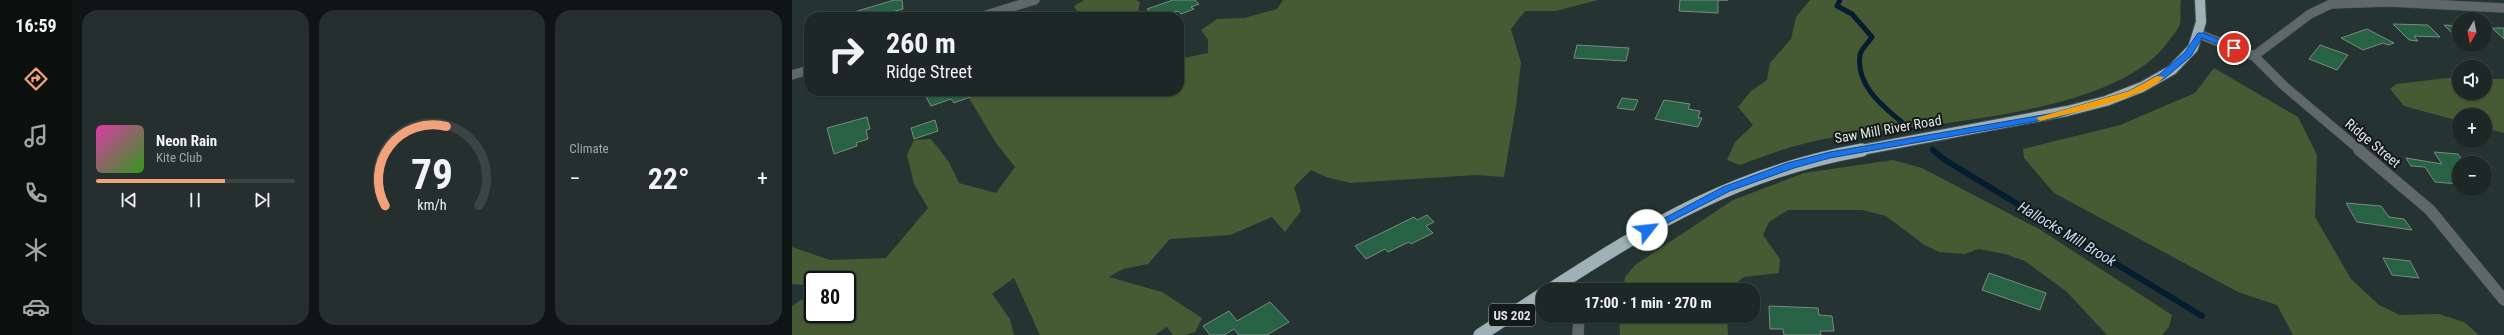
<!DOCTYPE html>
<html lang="en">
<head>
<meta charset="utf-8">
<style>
  :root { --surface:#1c2726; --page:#252f2e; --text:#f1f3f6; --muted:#a0a5a7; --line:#3a4443; --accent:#f1a27b }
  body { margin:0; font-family:"Roboto Condensed",sans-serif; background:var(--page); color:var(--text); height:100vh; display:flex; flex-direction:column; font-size:15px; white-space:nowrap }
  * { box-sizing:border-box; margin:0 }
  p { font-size:13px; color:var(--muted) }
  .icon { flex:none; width:22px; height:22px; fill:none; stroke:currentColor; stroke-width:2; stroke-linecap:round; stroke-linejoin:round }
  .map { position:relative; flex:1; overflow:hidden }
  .panel { display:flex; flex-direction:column; gap:10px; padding:10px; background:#0f1515; width:720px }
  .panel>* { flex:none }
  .banner { position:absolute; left:12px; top:12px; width:380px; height:84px; border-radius:16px; box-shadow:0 1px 3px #0004,0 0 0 1px var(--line); background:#1c2726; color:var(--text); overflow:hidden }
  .needle { width:26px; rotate:190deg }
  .controls { position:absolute; left:1660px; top:12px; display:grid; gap:8px }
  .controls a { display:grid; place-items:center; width:40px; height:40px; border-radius:50%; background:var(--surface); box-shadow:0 1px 3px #0004,0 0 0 1px var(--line); font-size:20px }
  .speed { position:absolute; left:12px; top:271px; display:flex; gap:8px; font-size:20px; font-weight:700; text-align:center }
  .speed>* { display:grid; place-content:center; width:52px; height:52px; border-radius:50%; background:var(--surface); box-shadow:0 1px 3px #0004,0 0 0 1px var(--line); line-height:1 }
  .speed .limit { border:2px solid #111; border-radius:6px; background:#fff; color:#111 }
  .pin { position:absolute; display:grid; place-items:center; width:34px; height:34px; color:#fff; margin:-17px; border:2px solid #fff; border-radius:50%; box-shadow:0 1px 4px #0007 }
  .me { position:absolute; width:44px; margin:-22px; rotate:61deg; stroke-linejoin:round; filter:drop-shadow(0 0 3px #0008) }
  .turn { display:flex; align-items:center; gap:14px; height:84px; padding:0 16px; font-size:18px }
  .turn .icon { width:52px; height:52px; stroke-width:2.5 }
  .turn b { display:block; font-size:28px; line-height:34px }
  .big { font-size:30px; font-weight:700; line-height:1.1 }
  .panel .tile { flex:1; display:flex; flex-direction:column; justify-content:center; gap:6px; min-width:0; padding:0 14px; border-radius:16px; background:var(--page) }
  .panel .dial { align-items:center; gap:0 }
  .dial svg { height:104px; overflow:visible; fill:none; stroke:var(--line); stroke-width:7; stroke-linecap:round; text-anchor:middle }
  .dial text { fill:var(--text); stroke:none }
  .song { display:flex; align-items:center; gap:12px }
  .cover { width:48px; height:48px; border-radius:6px; background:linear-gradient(135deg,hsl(320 70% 55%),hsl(110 70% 35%)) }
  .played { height:4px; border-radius:2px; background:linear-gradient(90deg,var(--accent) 65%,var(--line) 65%) }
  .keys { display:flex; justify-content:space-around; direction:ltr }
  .heat { display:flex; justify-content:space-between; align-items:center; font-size:22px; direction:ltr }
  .panel .tiles { flex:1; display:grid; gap:10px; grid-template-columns:repeat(3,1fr) }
  .trip { position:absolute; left:744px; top:283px; width:224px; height:40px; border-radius:16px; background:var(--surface); box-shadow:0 1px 3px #0004,0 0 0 1px var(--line); font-weight:700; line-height:40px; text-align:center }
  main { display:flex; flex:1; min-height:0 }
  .tab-bar { display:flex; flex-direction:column; width:72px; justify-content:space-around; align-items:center; background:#0b100f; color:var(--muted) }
  .tab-bar .icon { width:28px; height:28px }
  .tab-bar .on { color:var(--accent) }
  .tab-bar b { font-size:18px; color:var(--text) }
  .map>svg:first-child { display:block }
</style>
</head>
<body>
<main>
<nav class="tab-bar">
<b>16:59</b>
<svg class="icon on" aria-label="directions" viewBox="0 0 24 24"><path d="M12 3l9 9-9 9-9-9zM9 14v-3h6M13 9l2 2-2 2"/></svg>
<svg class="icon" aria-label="music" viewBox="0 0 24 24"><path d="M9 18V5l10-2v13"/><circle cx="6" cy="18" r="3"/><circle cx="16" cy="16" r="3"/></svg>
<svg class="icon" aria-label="phone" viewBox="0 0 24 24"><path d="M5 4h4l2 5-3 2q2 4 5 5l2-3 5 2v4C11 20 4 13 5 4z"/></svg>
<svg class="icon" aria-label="climate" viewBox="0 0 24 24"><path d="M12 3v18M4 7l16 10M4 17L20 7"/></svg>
<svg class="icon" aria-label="car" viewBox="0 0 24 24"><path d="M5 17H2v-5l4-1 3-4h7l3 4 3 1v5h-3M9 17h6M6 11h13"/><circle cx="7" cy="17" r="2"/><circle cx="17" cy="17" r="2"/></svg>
</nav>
<section class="panel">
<div class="tiles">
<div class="tile">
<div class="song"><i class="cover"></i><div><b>Neon Rain</b><p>Kite Club</p></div></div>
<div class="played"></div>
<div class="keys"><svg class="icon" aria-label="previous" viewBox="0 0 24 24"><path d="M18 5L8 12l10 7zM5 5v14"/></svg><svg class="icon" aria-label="pause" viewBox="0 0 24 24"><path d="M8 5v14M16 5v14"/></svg><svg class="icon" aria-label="next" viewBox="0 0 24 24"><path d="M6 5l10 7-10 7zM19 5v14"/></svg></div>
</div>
<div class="tile dial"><svg viewBox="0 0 100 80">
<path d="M14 69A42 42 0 1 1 86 69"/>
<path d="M14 69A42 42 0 0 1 61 8" stroke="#f1a27b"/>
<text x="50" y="56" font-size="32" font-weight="700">79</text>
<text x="50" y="72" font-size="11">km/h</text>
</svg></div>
<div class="tile"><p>Climate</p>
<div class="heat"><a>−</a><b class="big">22°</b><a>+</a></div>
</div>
</div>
</section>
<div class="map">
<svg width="1712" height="335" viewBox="0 0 1712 335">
  <rect width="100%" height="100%" fill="#253432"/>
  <path fill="#465a33" d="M 292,0 L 344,0 L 348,2 L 345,17 L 289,17 L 282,6 Z
    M 491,0 L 806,0 L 764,11 L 733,11 L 719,29 L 729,63 L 724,106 L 712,177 L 684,175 L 558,183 L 534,177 L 519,170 L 502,187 L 509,211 L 493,232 L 480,217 L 438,235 L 378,239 L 356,264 L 331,269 L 317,277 L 370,292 L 410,318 L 403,332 L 393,335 L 381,335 L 375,327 L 363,335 L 248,335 L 222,278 L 200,294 L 218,319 L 222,335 L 0,335 L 0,306 L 21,292 L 21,314 L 55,314 L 55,280 L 21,280 L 21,286 L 0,284 L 0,247 L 38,260 L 94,258 L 136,208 L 122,184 L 115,155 L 122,140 L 139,139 L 157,162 L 167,183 L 204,193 L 223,167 L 204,143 L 177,98 L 168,91 L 215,91 C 226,101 245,97 257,91 L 387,91 L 387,59 L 416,53 L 416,40 L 409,30 L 425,19 L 452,18 L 485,9 Z
    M 1018,0 L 1389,0 C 1388,7 1389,17 1388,24 C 1386,30 1379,37 1376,42 C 1322,117 1131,123 1044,137 C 1011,142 979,153 948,165 L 935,160 L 943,142 L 961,125 L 946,107 L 959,91 L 975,80 L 978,63 L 999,39 L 1004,17 Z
    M 1422,68 L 1506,117 L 1525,155 L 1523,217 L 1559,279 L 1587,305 L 1608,315 L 1647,314 L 1672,322 L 1687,335 L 1501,335 L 1485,305 L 1446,292 L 1262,193 L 1232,158 L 1231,149 L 1328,125 L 1403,93 Z
    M 1656,78 L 1667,78 L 1667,93 L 1693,93 L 1693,79 L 1712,79 L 1712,133 L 1693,128 L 1693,115 L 1667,115 L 1667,121 L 1612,106 L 1598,89 L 1604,84 Z
    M 1101,160 L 1130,168 L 1247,229 L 1380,315 L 1377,327 L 1370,335 L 1315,335 L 1275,292 L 1233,261 L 1213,254 L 1186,249 L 1173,254 L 1147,252 L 1131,244 L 1094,216 L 1070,210 L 996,210 L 977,222 L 971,235 L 988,259 L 987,273 L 952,277 L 935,290 L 831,290 L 833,277 L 843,265 L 941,200 L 1012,173 Z
    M 827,316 L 935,316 L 936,335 L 828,335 Z"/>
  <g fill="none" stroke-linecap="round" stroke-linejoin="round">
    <path stroke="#041e30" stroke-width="5" d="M 1048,0 L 1045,6 L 1060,14 L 1080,37 C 1077,42 1069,49 1068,55 C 1063,88 1096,110 1118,129"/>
    <path stroke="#041e30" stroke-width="6" d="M 1141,150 L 1153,160 L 1410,316"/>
  </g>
  <path fill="#276244" stroke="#7b8980" d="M 102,0 L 110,0 L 111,9 L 79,17 L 52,17 L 52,15 Z
    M 381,0 L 403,0 L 407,4 L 399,7 L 402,9 L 389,14 L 386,11 L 368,17 L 363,17 L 355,9 Z
    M 888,0 L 936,0 L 926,0 L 926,13 L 887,11 Z
    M 1601,24 L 1636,25 L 1648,37 L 1622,36 L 1626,41 L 1617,40 Z
    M 1652,25 L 1667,26 L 1667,38 L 1664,37 Z
    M 1700,28 L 1712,28 L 1712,39 Z
    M 1575,29 L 1602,43 L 1596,45 L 1591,43 L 1571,50 L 1549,38 Z
    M 785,45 L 837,48 L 834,61 L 782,58 Z
    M 1528,45 L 1556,55 L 1545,70 L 1517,59 Z
    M 139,91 L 184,91 L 186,94 L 162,103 L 159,99 L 139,106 L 132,93 Z
    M 830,98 L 846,100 L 842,110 L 825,108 Z
    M 872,100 L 898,104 L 896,109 L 908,111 L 906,118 L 910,118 L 906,127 L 863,119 Z
    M 75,117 L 78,129 L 74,130 L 76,139 L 64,143 L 65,146 L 42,154 L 35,128 Z
    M 143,120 L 146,131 L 122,139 L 119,128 Z
    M 1642,152 L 1666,154 L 1673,163 L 1667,163 L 1667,184 L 1643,182 L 1633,167 L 1619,166 L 1614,158 L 1650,164 Z
    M 1554,203 L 1589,206 L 1597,217 L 1612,219 L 1620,230 L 1565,222 Z
    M 635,215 L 642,222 L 634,226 L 641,233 L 619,244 L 617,242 L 596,252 L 593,249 L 574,259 L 563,246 L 622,217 L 625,220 Z
    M 1591,258 L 1618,261 L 1627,278 L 1600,275 Z
    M 1197,273 L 1254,293 L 1248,310 L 1190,290 Z
    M 478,302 L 497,322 L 475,335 L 447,335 L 442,329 L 432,335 L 418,335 L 411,326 L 437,311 L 445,321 Z
    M 977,306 L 1026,308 L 1027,315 L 1040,316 L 1042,331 L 1028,331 L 1029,335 L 992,335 L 991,329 L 978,329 Z"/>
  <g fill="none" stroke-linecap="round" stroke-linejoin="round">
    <defs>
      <path id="minor-far1" d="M 188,17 L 243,0
        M 1409,35 L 1462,56 L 1491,85 L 1569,151
        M 1462,56 L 1518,14 L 1539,4 L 1597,2 L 1712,8
        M 0,75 L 17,70"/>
      <path id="minor" d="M 1567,150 L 1638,210 L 1712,300
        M 773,280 L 782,290
        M 786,335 L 787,316"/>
      <path id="highway-far1" d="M 1064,151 L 1275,111 L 1314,101 L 1350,87 L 1380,70 L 1401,48 L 1409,22 L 1408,0"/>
      <path id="highway" d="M 758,290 C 861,223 947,172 1070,150
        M 688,335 L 751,294"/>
    </defs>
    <use href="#minor-far1" stroke="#42504e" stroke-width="10"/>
    <use href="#minor" stroke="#42504e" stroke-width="12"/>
    <use href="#highway-far1" stroke="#42504e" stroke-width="12"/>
    <use href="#highway" stroke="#42504e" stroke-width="14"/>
    <use href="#minor-far1" stroke="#606769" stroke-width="9"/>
    <use href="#minor" stroke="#606769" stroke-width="11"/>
    <use href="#highway-far1" stroke="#9fb1b5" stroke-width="10"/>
    <use href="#highway" stroke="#9fb1b5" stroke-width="13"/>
  </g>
  <path fill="#1a73e8" stroke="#114b97" d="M 1406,33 L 1412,33 L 1446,48 L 1440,50 L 1410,38 L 1399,56 L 1373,78 L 1343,94 L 1263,118 L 1038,158 L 1002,168 L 938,191 L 858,232 L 855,233 L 850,230 L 931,187 L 995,163 L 1038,152 L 1262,113 L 1337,91 L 1368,74 L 1393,52 Z"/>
  <path fill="#f59e0b" d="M 1365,76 L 1372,77 C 1352,99 1278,113 1248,121 L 1244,118 L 1337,91 Z"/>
  <g text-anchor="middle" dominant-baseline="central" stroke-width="4" stroke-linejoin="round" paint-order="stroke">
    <rect fill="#141a19" stroke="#a0a8a7" stroke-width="1" x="697" y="304" width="46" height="22" rx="3"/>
    <g font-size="13" font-weight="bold" fill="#dce5e4">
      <text x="720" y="315">US 202</text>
    </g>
    <g font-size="14" fill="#dce5e4" stroke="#141a19">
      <text transform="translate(1096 129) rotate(-10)">Saw Mill River Road</text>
      <text transform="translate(1581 143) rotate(40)">Ridge Street</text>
    </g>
    <g font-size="15" font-style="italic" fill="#c0ddf3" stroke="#141a19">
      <text transform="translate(1275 234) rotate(31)">Hallocks Mill Brook</text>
    </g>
  </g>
</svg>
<div class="controls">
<a><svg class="needle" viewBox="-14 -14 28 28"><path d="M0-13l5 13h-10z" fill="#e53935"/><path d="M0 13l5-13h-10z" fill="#a0a5a7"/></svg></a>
<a><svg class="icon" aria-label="sound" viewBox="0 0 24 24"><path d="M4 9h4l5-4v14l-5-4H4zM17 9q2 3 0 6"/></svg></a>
<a>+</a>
<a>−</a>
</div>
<div class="speed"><div class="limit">80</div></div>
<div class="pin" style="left:1442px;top:48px;background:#d93025"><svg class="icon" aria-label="arrive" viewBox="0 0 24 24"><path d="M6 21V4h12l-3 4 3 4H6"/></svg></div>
<svg class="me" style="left:855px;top:230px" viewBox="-20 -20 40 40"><circle r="19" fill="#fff"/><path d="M0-13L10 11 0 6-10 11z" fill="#1a73e8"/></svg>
<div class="trip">17:00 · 1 min · 270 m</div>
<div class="banner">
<div class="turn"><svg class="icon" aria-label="right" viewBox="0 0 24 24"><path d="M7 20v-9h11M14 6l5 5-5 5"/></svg><div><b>260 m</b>Ridge Street</div></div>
</div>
</div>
</main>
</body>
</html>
